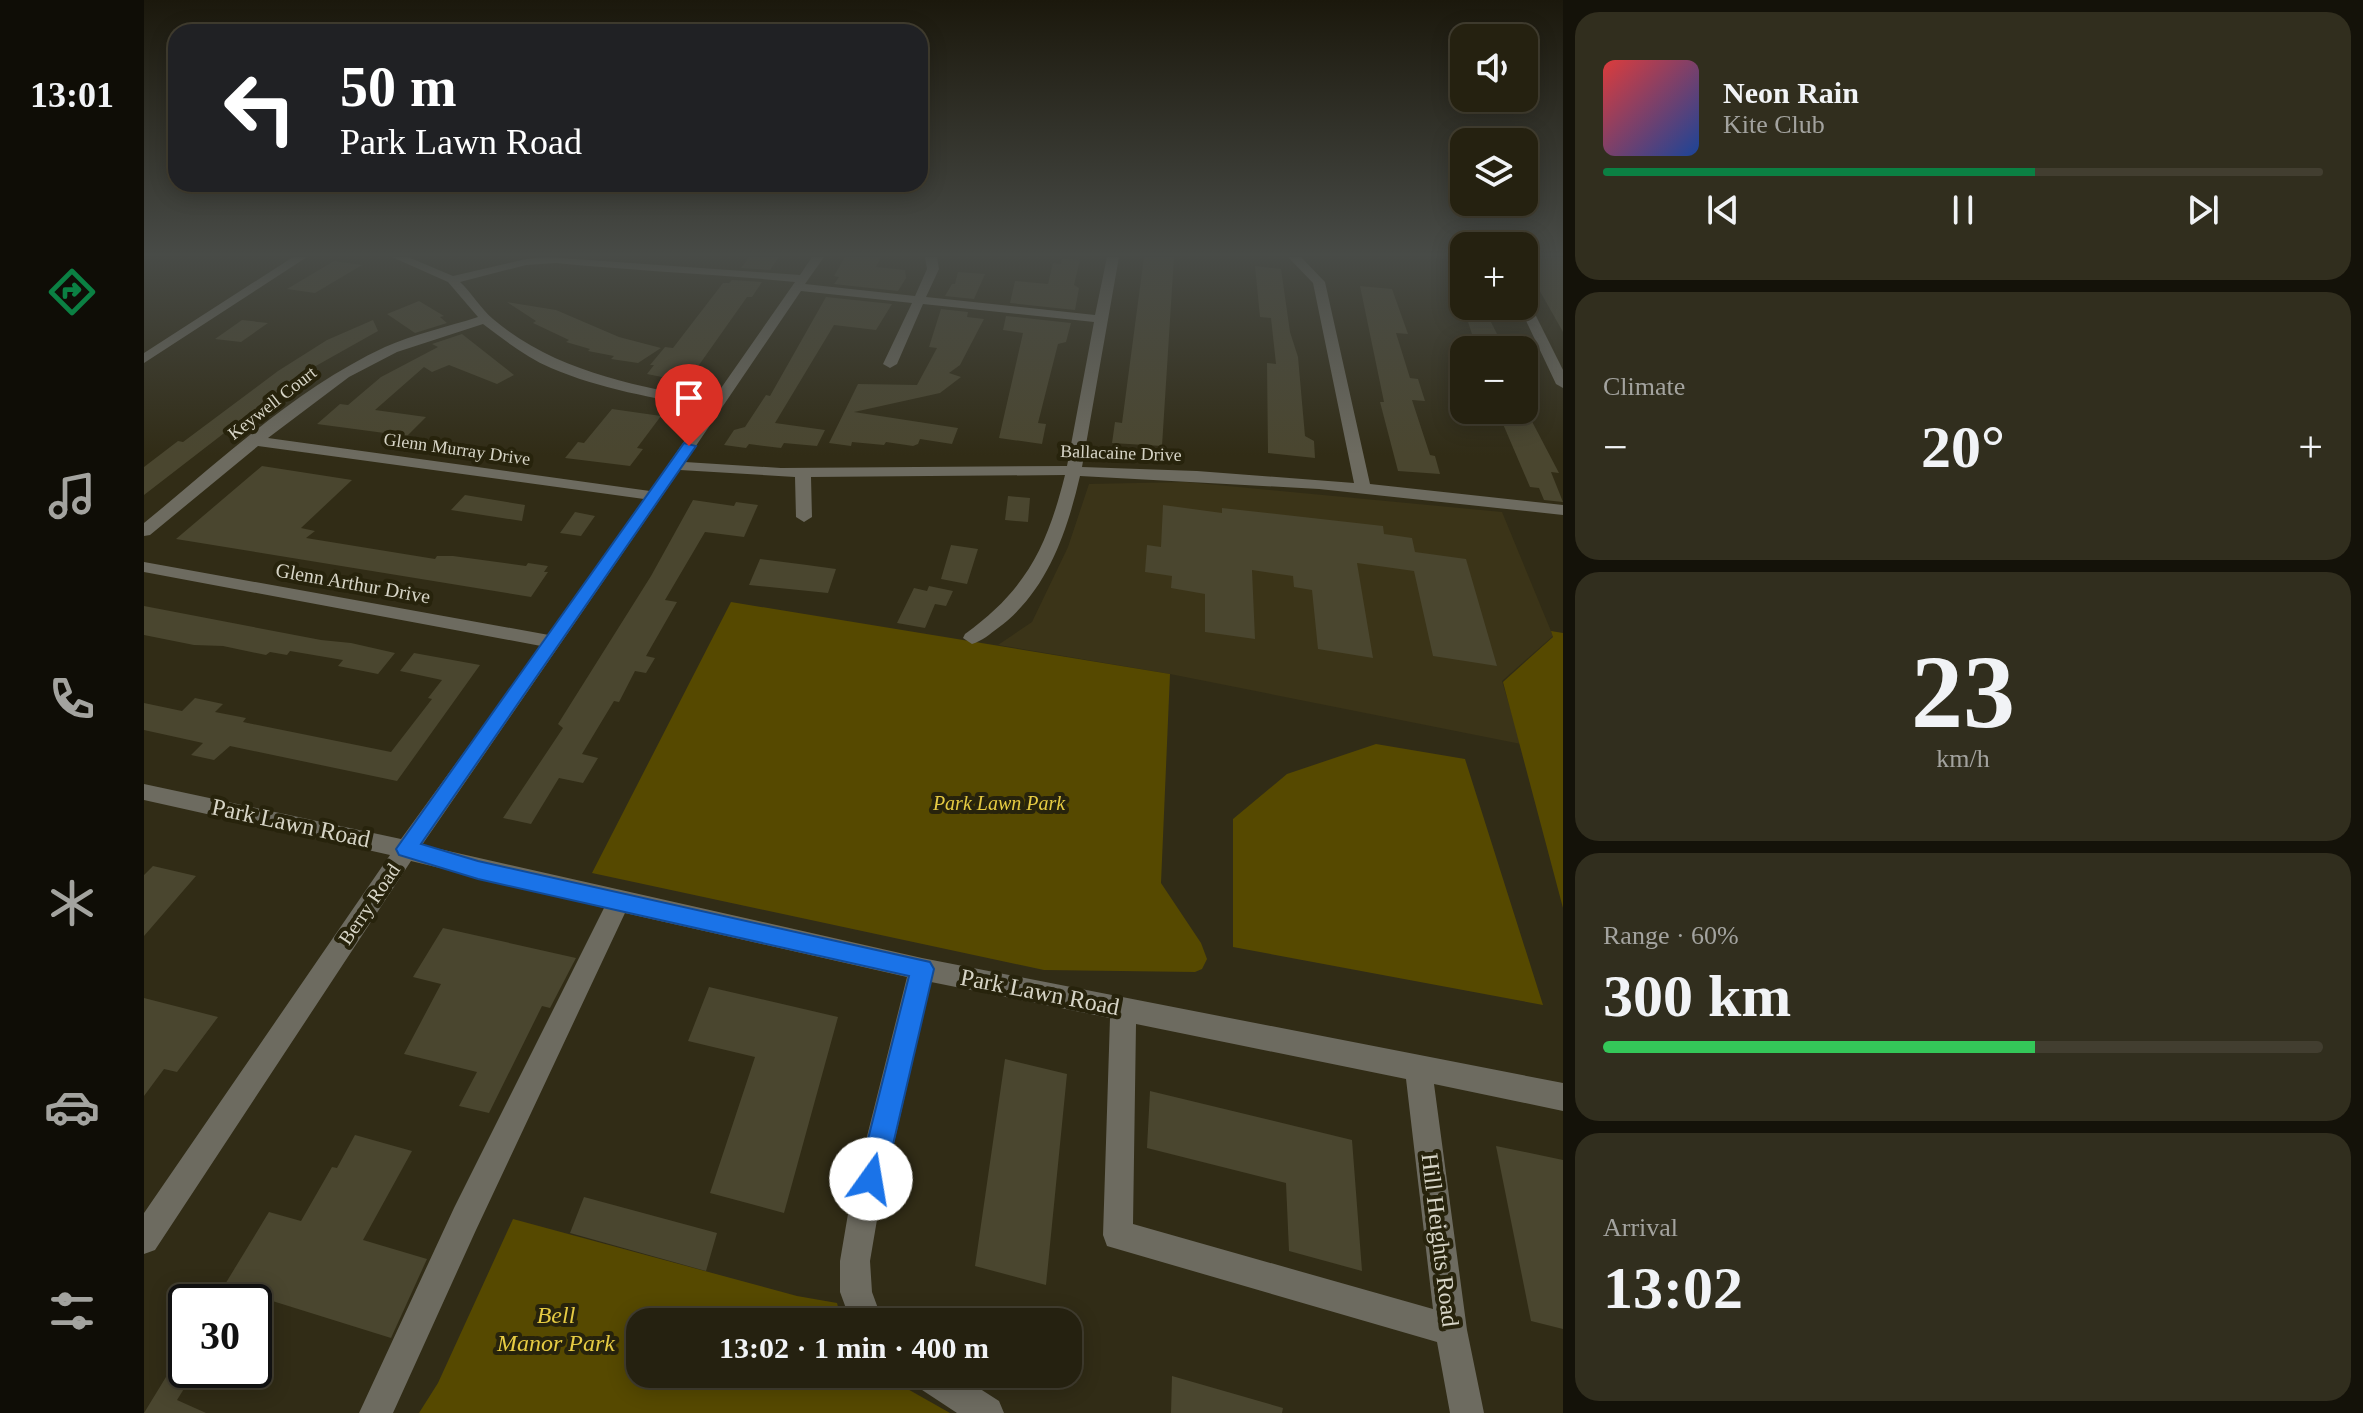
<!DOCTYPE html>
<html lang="en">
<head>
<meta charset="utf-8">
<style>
  :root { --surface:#252110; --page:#312e1e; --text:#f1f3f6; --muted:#a3a39f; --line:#423e30; --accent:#0b8043 }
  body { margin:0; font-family:"Times New Roman",serif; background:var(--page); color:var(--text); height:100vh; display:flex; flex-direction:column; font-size:30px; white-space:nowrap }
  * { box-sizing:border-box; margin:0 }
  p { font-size:26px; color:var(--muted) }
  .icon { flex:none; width:44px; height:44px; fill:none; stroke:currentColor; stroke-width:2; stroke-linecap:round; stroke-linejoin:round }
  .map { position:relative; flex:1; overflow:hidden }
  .panel { display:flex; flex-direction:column; gap:12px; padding:12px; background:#141209; width:800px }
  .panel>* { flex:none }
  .hud { position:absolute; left:24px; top:24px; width:760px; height:168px; border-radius:24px; box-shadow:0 4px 20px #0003,0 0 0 2px var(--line); background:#202124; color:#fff; overflow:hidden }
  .controls { position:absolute; left:1306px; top:24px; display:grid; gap:16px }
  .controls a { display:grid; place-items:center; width:88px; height:88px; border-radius:16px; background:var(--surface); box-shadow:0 4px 20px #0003,0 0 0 2px var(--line); font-size:40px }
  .speed { position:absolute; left:24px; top:1284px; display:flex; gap:16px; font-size:40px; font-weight:700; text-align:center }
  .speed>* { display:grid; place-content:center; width:104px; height:104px; border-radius:50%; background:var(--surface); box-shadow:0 4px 20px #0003,0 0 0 2px var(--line); line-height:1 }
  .speed .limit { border:4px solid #111; border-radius:12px; background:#fff; color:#111 }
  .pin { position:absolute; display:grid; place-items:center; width:68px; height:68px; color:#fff; margin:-82px -34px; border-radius:50% 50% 50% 0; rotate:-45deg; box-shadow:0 0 8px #0007 }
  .pin .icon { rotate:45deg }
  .me { position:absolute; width:88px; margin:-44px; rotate:13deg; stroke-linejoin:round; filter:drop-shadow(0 0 6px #0008) }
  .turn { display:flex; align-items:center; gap:28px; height:168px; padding:0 40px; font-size:36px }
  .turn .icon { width:104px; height:104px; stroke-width:2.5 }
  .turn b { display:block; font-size:56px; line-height:68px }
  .big { font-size:60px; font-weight:600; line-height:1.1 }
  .panel .tile { flex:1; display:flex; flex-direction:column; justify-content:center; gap:12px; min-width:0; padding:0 28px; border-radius:24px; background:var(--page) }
  .panel .dial { align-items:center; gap:0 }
  .dial b { font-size:104px; line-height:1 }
  .song { display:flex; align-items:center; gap:24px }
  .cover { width:96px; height:96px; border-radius:12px; background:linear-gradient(135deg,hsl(0 70% 55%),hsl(220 70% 35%)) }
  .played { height:8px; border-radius:4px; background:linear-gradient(90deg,var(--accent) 60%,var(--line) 60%) }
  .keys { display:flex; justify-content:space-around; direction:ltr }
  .heat { display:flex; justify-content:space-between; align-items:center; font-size:44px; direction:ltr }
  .charge { height:12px; border-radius:6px; background:linear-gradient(90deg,#34c759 60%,var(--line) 0) }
  .trip { position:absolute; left:482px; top:1308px; width:456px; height:80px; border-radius:24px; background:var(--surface); box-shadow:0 4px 20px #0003,0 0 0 2px var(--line); font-weight:600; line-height:80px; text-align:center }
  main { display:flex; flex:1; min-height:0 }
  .tabs { display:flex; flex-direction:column; width:144px; justify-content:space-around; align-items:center; background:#0f0d06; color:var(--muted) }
  .tabs .icon { width:56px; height:56px }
  .tabs .current { color:var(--accent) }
  .tabs b { font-size:36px; color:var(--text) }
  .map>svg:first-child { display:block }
</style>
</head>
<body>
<main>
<nav class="tabs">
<b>13:01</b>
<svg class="icon current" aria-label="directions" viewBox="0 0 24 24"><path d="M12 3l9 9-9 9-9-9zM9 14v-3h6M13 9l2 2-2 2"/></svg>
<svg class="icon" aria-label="music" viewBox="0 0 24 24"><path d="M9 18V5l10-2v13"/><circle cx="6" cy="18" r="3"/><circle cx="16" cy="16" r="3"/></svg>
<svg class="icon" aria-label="phone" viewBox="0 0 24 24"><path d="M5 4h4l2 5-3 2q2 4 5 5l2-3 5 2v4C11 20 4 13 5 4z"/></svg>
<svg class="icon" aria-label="climate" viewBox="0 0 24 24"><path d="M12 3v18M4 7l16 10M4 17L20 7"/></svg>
<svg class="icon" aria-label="car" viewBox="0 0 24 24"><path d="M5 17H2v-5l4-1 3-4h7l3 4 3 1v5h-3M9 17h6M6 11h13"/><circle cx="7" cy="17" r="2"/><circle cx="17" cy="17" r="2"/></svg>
<svg class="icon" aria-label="filters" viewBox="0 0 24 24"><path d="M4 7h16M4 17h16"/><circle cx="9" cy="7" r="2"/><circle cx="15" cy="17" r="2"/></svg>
</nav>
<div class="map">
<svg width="1419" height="1413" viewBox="0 0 1419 1413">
  <rect width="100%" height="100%" fill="#312c16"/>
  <path fill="#3b3418" d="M 1042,482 L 1358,512 L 1409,636 L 1358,681 L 1377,744 L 1026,674 L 854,645 L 888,622 L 924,547 L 945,484 Z"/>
  <path fill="#564900" d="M 587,602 L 1026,674 L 1017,883 L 1057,943 L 1063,959 L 1058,969 L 1051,972 L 900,970 L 448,873 Z
    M 1407,631 L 1419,633 L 1419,908 L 1359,682 L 1409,637 Z
    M 1232,744 L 1321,759 L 1399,1005 L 1089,947 L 1089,819 L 1143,774 Z
    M 369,1219 L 653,1296 L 693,1303 L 698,1322 L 496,1322 L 496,1374 L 737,1374 L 806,1413 L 275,1413 L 294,1383 Z"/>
  <path fill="#4a462f" d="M 605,257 L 635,257 L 626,270 L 597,268 Z
    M 701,257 L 737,257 L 732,267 L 761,270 L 762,278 L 754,291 L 690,284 L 695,277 L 690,276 Z
    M 1000,257 L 1030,257 L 1018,446 L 968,443 L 971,422 L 978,423 Z
    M 1380,257 L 1419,257 L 1419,332 L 1380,263 Z
    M 918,259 L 936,260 L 930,285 L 935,288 L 931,310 L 866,303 L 871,281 L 904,284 L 909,263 L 917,264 Z
    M 190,261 L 218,265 L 171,293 L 143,289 Z
    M 1111,266 L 1137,269 L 1146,332 L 1154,357 L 1161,436 L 1170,441 L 1171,458 L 1124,453 L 1123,363 L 1132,364 L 1127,318 L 1116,317 Z
    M 814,272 L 841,274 L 830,299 L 801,296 L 808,284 L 811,284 Z
    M 588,280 L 618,282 L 608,297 L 603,297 L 543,382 L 503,374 L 510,365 L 506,365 L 521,347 L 529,348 L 579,283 L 585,283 Z
    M 1216,286 L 1248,289 L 1264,334 L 1252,333 L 1266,378 L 1274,379 L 1281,401 L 1268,400 L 1286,455 L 1291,456 L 1296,474 L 1254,471 L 1236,402 L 1240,402 Z
    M 682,297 L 748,304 L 732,330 L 690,325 L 631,423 L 681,430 L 673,446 L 640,443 L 637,448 L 605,444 L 602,448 L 580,445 L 590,430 L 601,427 L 622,395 L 626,396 Z
    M 275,301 L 300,316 L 296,317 L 303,323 L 271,333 L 243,314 Z
    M 363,302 L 412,310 L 475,337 L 517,348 L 494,363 L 467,359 L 470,356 L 444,351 L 446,349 L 422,342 L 425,340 L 389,323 L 392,321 Z
    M 797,309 L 824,312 L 823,317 L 840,319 L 816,365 L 805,373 L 817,377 L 796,393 L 710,412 L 814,428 L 808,444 L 776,439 L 774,444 L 769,446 L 742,442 L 740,445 L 708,442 L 707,446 L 685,443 L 714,384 L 773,385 L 793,348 L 785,347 Z
    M 1320,310 L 1342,312 L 1361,350 L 1333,349 Z
    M 862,316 L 927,323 L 922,342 L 914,344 L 894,423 L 902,424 L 898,444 L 855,438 L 879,333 L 859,330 Z
    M 98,320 L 124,323 L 97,342 L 71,339 Z
    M 229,320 L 234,331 L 154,376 L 0,495 L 0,467 L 34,441 L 39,442 L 134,371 L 183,340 Z
    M 318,334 L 370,375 L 353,384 L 305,365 L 288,372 L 280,367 L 231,410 L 282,417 L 263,436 L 173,424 L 196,404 L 204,405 L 237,377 L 294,347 L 288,344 Z
    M 468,409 L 517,416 L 493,448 L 499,449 L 486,466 L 421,458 L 434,442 L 440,443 Z
    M 1353,410 L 1382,410 L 1415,473 L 1407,472 L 1419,502 L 1400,500 L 1395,488 L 1386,487 Z
    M 118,466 L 208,480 L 157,528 L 171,531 L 162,538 L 291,559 L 293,556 L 309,556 L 382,566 L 384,563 L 404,566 L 400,572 L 404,572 L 387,597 L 32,539 Z
    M 321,495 L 381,505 L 378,521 L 307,510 Z
    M 864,496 L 886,498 L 884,522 L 861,520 Z
    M 549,500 L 590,506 L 592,502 L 614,505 L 600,537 L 561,532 L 521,600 L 533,602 L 502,656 L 511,658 L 502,673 L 491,671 L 475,702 L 470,701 L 438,754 L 454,758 L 439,783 L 415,778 L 387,824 L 359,818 L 419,728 L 414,724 L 507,576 Z
    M 1019,505 L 1078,513 L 1078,508 L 1239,526 L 1240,534 L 1268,538 L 1271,552 L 1322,559 L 1353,666 L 1289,656 L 1270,571 L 1213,563 L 1229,658 L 1174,649 L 1168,590 L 1150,587 L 1149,576 L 1108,570 L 1111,639 L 1061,632 L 1061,594 L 1027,588 L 1028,576 L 1001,572 L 1003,545 L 1017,547 Z
    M 431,512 L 451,516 L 437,536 L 416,533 Z
    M 807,545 L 834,549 L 823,584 L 797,579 Z
    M 616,559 L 663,565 L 692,569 L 684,593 L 605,585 Z
    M 785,586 L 809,591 L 802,606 L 791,604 L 781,628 L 753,623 L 770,588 L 783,591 Z
    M 0,606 L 177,640 L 207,643 L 251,653 L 234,674 L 194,666 L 199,660 L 146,651 L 143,655 L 126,652 L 122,655 L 79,646 L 50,645 L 0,635 Z
    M 270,653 L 336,665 L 253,781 L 86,746 L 70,760 L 47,755 L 59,743 L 0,730 L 0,703 L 38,711 L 51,698 L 79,704 L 71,712 L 102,718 L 99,722 L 247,752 L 288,699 L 284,698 L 298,680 L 256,671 Z
    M 9,866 L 52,876 L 0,936 L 0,875 Z
    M 299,928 L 432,958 L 406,1008 L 398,1006 L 345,1113 L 315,1106 L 333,1072 L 260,1054 L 297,984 L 269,977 Z
    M 565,987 L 694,1017 L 640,1213 L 566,1193 L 611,1057 L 544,1041 Z
    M 0,998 L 74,1017 L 33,1072 L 20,1069 L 0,1096 Z
    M 861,1059 L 923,1074 L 902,1285 L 831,1266 Z
    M 1006,1091 L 1208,1140 L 1218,1271 L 1145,1251 L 1142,1183 L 1003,1148 Z
    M 211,1135 L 268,1151 L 219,1240 L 283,1259 L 247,1338 L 80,1286 L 125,1212 L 157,1221 L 188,1167 L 193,1168 Z
    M 1352,1146 L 1419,1160 L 1419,1329 L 1387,1321 Z
    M 440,1197 L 573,1233 L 562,1271 L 426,1233 Z
    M 1028,1376 L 1139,1408 L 1138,1413 L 1027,1413 Z
    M 22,1377 L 43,1384 L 33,1400 L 62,1413 L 0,1413 Z"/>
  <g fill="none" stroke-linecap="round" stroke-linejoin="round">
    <path fill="#6d6b60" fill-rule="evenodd" d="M 149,257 L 163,257 L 0,363 L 0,353 Z
      M 248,257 L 264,257 L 309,276 L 382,259 L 403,257 L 656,275 L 668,257 L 680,257 L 661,284 L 771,296 L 783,269 L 781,257 L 793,257 L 795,269 L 782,297 L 951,315 L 963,257 L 975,257 L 938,467 L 1053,471 L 1210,483 L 1169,283 L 1144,257 L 1157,257 L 1181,282 L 1226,484 L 1419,505 L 1419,515 L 1175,489 L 936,476 C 923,532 903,592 854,628 C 846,634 838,641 828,644 L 819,638 L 821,634 C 882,590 903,547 921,475 L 667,477 L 668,517 L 660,522 L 652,517 L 651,477 L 536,470 L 278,845 L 778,958 L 1419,1083 L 1419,1111 L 1290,1084 L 1323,1330 L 1340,1413 L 1306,1413 L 1293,1342 L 963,1246 L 959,1235 L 966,1018 L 787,982 L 735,1208 L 726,1261 L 728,1292 L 739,1322 L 707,1322 L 696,1292 L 696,1261 L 705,1208 L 763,977 L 481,913 L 332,1230 L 249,1413 L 215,1413 L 310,1208 L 460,908 L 267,861 L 11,1250 L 0,1254 L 0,1213 L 246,855 L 0,800 L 0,784 L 257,839 L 397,646 L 0,572 L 0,562 L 405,635 L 500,499 L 114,446 L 6,535 L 0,536 L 0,523 C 76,461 151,389 241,347 C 270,334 303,327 334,317 L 304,282 ZM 412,263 C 492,271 571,274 651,282 L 568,401 C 491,385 411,372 349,319 C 337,309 328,293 316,282 L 382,265 ZM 657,291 L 768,303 L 739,364 L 746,368 L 753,364 L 779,304 L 950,322 L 923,466 L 637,468 L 541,462 ZM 339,324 C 360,340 382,357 407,368 C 456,389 511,398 563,408 L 506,491 L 124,438 L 205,377 L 253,352 ZM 992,1024 L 1262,1079 L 1289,1309 L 989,1224 Z
      M 1380,300 L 1386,304 L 1419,370 L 1419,388 L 1412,384 L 1375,306 L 1380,306 Z
      M 768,1374 L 813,1374 L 855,1401 L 860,1413 L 813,1413 L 772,1386 Z"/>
  </g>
  <linearGradient id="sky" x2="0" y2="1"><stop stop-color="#1b180c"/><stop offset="0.56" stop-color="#484b47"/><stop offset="1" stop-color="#484b47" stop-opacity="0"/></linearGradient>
  <rect width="1419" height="455" fill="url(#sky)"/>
  <path fill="#1a73e8" stroke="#114b97" stroke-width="2" d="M 540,443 L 552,446 L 277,844 L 334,861 L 786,962 L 790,969 L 741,1179 L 737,1188 L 727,1192 L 718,1188 L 714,1179 L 765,976 L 334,879 L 255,855 L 252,849 Z"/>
  <g text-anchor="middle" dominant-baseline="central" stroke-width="8" stroke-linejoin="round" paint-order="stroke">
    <g font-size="18" fill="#d7d5c7" stroke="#27230c">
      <text transform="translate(128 403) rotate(-38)">Keywell Court</text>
      <text transform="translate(313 449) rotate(8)">Glenn Murray Drive</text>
      <text transform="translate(977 453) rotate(2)">Ballacaine Drive</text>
    </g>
    <g font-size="20" fill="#d7d5c7" stroke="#27230c">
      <text transform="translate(209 583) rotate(10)">Glenn Arthur Drive</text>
      <text transform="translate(225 904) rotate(-56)">Berry Road</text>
    </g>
    <g font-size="20" font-style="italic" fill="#e6cb43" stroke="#27230c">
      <text x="855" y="803">Park Lawn Park</text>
    </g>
    <g font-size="24" fill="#d7d5c7" stroke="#27230c">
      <text transform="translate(147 823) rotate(12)">Park Lawn Road</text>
      <text transform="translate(896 992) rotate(11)">Park Lawn Road</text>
      <text transform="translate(1296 1240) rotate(83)">Hill Heights Road</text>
    </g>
    <g font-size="24" font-style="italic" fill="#e6cb43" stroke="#27230c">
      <text x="412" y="1315">Bell<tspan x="412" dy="28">Manor Park</tspan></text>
    </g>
  </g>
</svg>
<div class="controls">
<a><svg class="icon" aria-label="sound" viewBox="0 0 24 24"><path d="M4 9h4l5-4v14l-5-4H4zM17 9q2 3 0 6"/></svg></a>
<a><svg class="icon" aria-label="layers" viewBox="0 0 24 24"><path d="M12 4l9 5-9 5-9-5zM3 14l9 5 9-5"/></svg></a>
<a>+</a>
<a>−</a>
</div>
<div class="speed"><div class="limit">30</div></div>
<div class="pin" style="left:545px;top:446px;background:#d93025"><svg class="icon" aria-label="arrive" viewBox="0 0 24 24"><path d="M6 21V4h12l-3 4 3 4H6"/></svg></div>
<svg class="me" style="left:727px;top:1179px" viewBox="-20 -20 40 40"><circle r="19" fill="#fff"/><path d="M0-13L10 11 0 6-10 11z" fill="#1a73e8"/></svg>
<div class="trip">13:02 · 1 min · 400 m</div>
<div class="hud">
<div class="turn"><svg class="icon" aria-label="left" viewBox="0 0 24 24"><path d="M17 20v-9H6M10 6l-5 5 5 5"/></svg><div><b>50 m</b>Park Lawn Road</div></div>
</div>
</div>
<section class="panel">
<div class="tile">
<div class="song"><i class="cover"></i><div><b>Neon Rain</b><p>Kite Club</p></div></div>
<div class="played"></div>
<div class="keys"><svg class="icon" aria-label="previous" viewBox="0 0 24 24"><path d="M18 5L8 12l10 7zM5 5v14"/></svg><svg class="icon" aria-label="pause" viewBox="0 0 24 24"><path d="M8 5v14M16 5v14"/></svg><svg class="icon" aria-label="next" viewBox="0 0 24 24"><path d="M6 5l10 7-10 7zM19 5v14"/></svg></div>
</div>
<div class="tile"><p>Climate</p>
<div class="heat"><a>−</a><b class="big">20°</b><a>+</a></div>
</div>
<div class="tile dial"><b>23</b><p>km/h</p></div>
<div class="tile"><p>Range · 60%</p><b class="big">300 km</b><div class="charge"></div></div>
<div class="tile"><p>Arrival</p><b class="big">13:02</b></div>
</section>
</main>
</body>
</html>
